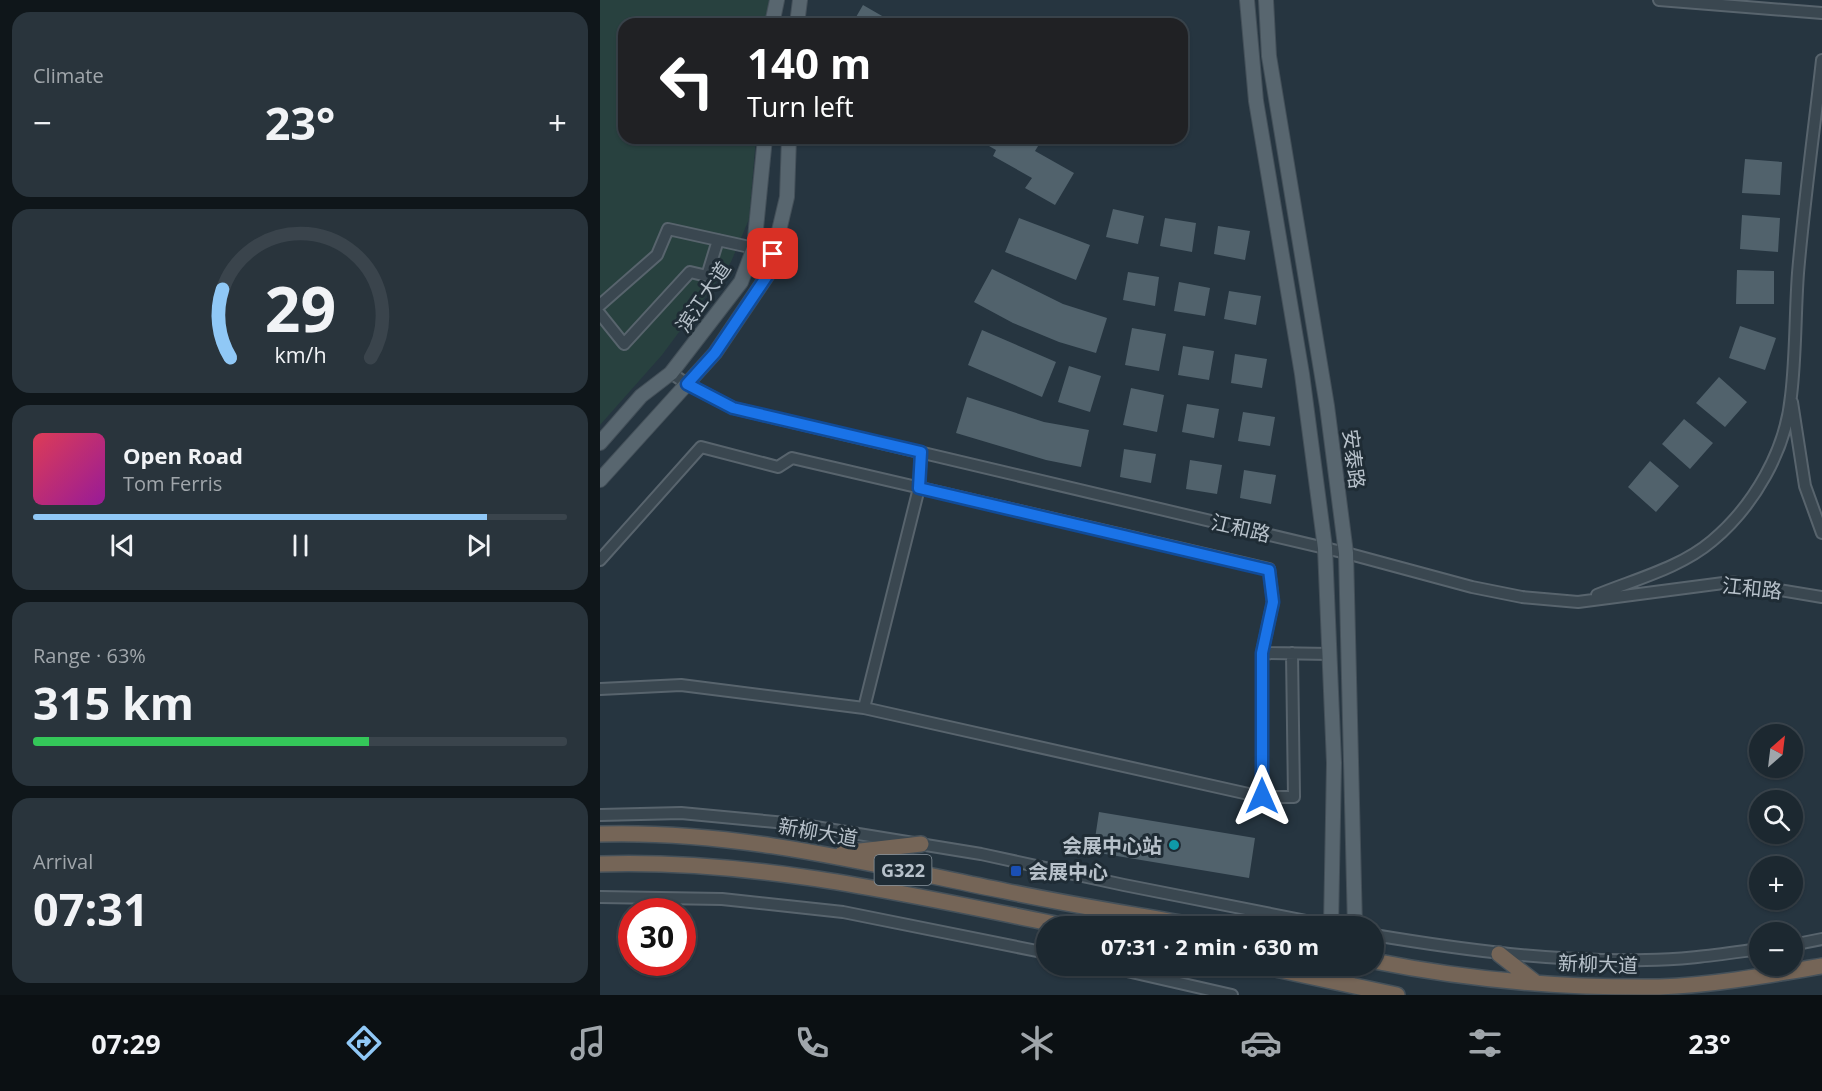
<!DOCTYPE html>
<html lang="en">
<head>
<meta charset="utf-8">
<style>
  :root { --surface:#1c2830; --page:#29343c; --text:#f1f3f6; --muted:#a0a6ab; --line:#3a444c; --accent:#90c8f6 }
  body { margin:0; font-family:"Open Sans","Noto Sans SC",sans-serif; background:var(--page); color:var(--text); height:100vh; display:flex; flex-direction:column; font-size:22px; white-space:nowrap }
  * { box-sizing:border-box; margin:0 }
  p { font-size:20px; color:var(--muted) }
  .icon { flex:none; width:33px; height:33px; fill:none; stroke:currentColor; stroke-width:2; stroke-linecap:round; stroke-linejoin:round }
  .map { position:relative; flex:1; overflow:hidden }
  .details { display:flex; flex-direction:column; gap:12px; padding:12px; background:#0f161a; width:600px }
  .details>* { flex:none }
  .hud { position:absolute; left:18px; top:18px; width:570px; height:126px; border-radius:18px; box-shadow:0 2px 4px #0004,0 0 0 2px var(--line); background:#202124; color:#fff; overflow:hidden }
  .needle { width:39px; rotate:28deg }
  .tools { position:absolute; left:1149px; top:724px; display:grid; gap:12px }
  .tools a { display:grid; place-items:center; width:54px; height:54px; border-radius:50%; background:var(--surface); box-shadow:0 2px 4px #0004,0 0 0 2px var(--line); font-size:30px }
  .speed { position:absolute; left:18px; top:898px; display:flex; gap:12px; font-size:30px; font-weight:700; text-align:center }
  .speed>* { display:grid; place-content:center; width:78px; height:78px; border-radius:50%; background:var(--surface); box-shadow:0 2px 4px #0004,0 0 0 2px var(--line); line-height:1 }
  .speed .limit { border:9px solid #d22; background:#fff; color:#111 }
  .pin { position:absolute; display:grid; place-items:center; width:51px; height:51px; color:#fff; margin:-26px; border-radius:12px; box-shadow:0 3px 9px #0006 }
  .me { position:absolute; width:66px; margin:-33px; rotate:0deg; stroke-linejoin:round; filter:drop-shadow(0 0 4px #0008) }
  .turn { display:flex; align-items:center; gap:21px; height:126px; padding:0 30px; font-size:27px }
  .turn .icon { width:78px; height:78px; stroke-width:2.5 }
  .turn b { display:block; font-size:42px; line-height:51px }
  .big { font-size:45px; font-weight:700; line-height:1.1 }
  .details .card { flex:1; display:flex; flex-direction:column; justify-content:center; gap:9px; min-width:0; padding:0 21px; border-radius:18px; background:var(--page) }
  .details .dial { align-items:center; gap:0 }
  .dial svg { height:156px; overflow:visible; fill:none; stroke:var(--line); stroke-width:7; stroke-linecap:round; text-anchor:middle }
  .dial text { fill:var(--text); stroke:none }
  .song { display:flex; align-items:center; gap:18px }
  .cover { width:72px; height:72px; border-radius:9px; background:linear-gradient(135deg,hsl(350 70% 55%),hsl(300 70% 35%)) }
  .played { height:6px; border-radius:3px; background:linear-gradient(90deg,var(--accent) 85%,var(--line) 85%) }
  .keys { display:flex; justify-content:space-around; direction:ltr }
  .heat { display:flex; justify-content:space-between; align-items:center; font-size:33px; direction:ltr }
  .charge { height:9px; border-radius:4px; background:linear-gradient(90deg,#34c759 63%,var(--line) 0) }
  .trip { position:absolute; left:436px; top:916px; width:348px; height:60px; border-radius:30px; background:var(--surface); box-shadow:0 2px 4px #0004,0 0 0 2px var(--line); font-weight:700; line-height:60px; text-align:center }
  .dock { display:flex; height:96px; justify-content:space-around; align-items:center; background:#0b1013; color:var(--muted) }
  .dock .icon { width:42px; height:42px }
  .dock .active { color:var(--accent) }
  .dock b { font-size:27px; color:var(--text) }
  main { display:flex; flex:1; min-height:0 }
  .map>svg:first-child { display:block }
</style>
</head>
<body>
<main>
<section class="details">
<div class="card"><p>Climate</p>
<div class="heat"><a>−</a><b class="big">23°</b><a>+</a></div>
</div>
<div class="card dial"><svg viewBox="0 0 100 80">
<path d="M14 69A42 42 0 1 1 86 69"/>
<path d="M14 69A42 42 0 0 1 10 34" stroke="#90c8f6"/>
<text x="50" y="56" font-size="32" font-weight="700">29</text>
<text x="50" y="72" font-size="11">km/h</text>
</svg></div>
<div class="card">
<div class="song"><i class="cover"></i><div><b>Open Road</b><p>Tom Ferris</p></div></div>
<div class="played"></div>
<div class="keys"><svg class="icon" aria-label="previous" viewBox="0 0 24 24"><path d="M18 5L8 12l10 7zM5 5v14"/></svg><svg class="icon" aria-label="pause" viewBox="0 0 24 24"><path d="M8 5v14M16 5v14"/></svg><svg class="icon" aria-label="next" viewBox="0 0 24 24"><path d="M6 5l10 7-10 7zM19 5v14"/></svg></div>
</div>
<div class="card"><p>Range · 63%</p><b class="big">315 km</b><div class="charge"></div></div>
<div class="card"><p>Arrival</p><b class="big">07:31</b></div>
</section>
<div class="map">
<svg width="1222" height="995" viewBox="0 0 1222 995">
  <rect width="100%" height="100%" fill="#263540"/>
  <path fill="#28413f" d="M 0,0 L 169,0 L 167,24 L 24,24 L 24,138 L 156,138 L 149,219 L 131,262 L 62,355 L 0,425 Z"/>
  <path fill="#51626c" d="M 263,5 L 296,24 L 252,24 Z
    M 375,138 L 443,138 L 435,151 L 474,173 L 455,205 L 425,188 L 432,178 L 393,156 L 396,150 Z
    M 1145,159 L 1182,162 L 1180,195 L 1142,193 Z
    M 513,209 L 544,216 L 538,244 L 506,237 Z
    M 1142,215 L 1180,218 L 1178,252 L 1140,249 Z
    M 419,218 L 490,245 L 476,280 L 405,252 Z
    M 565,218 L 596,223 L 592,252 L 560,246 Z
    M 618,226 L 650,231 L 645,260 L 614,254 Z
    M 392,269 L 463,304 L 507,318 L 496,353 L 459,342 L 413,323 L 374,302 Z
    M 1137,270 L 1174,271 L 1174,304 L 1136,304 Z
    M 528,272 L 559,277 L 555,306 L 523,300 Z
    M 579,282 L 610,288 L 605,316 L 574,311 Z
    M 629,291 L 661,296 L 656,325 L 624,319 Z
    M 1140,326 L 1176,338 L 1165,370 L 1129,358 Z
    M 532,328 L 566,334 L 559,371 L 525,365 Z
    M 382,330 L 456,362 L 442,397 L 368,365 Z
    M 583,346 L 614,351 L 609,380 L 578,375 Z
    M 635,354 L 667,359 L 662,388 L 631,383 Z
    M 469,366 L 501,376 L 490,412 L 458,402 Z
    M 1119,377 L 1147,402 L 1125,427 L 1096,403 Z
    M 531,388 L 564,395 L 557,432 L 523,425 Z
    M 367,397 L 444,422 L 489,430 L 481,467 L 446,460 L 356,433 Z
    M 587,404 L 619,409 L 614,438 L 582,432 Z
    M 643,412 L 675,417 L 670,446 L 638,441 Z
    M 1084,419 L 1113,443 L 1090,469 L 1062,444 Z
    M 524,449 L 556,454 L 551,483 L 520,477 Z
    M 590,460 L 622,465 L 617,494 L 586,489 Z
    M 1050,461 L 1079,486 L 1056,512 L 1028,487 Z
    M 644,470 L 676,475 L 671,504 L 640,498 Z
    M 499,812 L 655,838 L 649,878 L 493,852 Z"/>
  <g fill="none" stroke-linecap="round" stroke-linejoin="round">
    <defs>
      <path id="minor" d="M 1059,0 L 1222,13
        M 0,305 L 57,255 L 68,229 L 154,248
        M 0,314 L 24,344 L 90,272 L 107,276 L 118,240
        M 71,373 L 87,384 L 133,408 L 746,553 L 872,587 L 922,597 L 978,602 L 1131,582 L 1222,597
        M 1192,402 L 1205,486 L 1222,533
        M 0,560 L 101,447 L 178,467 L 192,458 L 669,569 L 673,602 L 662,653
        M 997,595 C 1036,579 1080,568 1112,541 C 1154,506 1186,450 1191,396 C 1196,355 1195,314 1198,273 C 1204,202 1214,131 1222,60
        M 0,689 L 81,685 L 264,708 L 662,797 L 694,797 L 692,653
        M 264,708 L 319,488 L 321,452
        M 662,797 L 662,653 L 730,654
        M 0,815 L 81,813 L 197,824 L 381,854 L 524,885 L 737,927
        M 0,897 L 122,899 L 243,912 L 447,953
        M 774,935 C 864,950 955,962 1046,960 C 1084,960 1122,954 1160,949
        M 1192,945 L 1222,939
        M 505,966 L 632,995"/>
      <path id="major" d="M 647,0 L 656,101 L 702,374 L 725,548 L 734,763 L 731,927
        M 666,0 L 669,56 L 727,406 L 746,553 L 755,927
        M 172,24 L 177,0
        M 197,24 L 200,0
        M 0,443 L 41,396 L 71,373 L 141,282 L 154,248 L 165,138
        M 0,480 L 115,353 L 169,273 L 187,197 L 189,138
        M 737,966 L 746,983
        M 746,983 L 751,966"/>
      <path id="highway" d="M 0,834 C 138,830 271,864 405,891 C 471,905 537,915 603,927
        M 243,853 L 321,844
        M 0,864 C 160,859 315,896 470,927
        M 899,954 L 936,983
        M 774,961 C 868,980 963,988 1059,987 C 1113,985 1169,975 1222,966
        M 661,966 L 797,995"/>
    </defs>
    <use href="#minor" stroke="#58646d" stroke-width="14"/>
    <use href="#major" stroke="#445059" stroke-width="16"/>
    <use href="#highway" stroke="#45515a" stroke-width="18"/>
    <use href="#minor" stroke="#3a4750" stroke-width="10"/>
    <use href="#major" stroke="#58666f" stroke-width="14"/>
    <use href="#highway" stroke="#756557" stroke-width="15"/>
  </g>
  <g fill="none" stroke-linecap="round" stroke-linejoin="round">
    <defs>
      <path id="route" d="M 173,254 L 169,273 L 115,353 L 87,384 L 133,408 L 321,452 L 319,488 L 669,570 L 673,602 L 662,653 L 662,796"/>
    </defs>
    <use href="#route" stroke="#114b97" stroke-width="15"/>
    <use href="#route" stroke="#1a73e8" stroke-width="10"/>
  </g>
  <circle fill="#0f9aa8" stroke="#1f2c35" stroke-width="2" cx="574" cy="845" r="6"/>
  <rect fill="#1a4fb4" stroke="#1f2c35" stroke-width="2" x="410" y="865" width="12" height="12" rx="3"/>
  <g text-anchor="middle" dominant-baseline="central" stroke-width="6" stroke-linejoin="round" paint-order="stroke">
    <rect fill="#1f2c35" stroke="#89949d" stroke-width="1.5" x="274.5" y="855" width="57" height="30" rx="4.5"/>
    <g font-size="18" font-weight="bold" fill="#b7c1ca">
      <text x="303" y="870">G322</text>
    </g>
    <g font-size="20" fill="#b7c1ca" stroke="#1f2c35">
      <text transform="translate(103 297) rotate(-56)">滨江大道</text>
      <text transform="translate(754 459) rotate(83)">安泰路</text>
      <text transform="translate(641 528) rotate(13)">江和路</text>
      <text transform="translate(1152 588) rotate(6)">江和路</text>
      <text transform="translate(218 832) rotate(10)">新柳大道</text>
      <text transform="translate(998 964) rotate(2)">新柳大道</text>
    </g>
    <g font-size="20" font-weight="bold" fill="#b7c1ca" stroke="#1f2c35" text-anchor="end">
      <text x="562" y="845">会展中心站</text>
      <text x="428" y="871" text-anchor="start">会展中心</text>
    </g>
  </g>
</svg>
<div class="tools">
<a><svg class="needle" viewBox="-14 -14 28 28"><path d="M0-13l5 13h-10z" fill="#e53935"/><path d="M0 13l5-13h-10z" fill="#a0a6ab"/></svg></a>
<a><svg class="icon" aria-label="search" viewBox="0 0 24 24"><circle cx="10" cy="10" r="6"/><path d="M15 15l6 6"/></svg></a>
<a>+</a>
<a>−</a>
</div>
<div class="speed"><div class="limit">30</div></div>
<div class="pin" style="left:173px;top:254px;background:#d93025"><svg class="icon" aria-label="arrive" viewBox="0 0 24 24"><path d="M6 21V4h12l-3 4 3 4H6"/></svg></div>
<svg class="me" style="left:662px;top:796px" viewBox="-20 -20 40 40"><path d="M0-17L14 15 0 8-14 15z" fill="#1a73e8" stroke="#fff" stroke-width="4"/></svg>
<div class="trip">07:31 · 2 min · 630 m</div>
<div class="hud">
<div class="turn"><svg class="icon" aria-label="left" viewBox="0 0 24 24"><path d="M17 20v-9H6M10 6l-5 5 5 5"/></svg><div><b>140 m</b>Turn left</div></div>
</div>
</div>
</main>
<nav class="dock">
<b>07:29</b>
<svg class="icon active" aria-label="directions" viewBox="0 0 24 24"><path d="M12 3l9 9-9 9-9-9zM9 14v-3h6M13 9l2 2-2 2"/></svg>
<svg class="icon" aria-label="music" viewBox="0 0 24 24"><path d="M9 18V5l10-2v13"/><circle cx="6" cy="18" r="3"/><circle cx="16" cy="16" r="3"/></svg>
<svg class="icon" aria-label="phone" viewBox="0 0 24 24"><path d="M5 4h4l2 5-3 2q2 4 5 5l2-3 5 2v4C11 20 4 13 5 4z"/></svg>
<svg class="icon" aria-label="climate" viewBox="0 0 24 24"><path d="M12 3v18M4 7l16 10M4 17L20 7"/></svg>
<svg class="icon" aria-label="car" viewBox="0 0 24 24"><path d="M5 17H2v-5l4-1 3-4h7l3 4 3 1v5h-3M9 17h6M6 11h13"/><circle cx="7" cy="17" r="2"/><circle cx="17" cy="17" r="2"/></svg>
<svg class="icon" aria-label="filters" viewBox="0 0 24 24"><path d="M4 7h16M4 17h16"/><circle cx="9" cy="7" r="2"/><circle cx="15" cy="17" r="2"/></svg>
<b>23°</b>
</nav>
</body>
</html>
